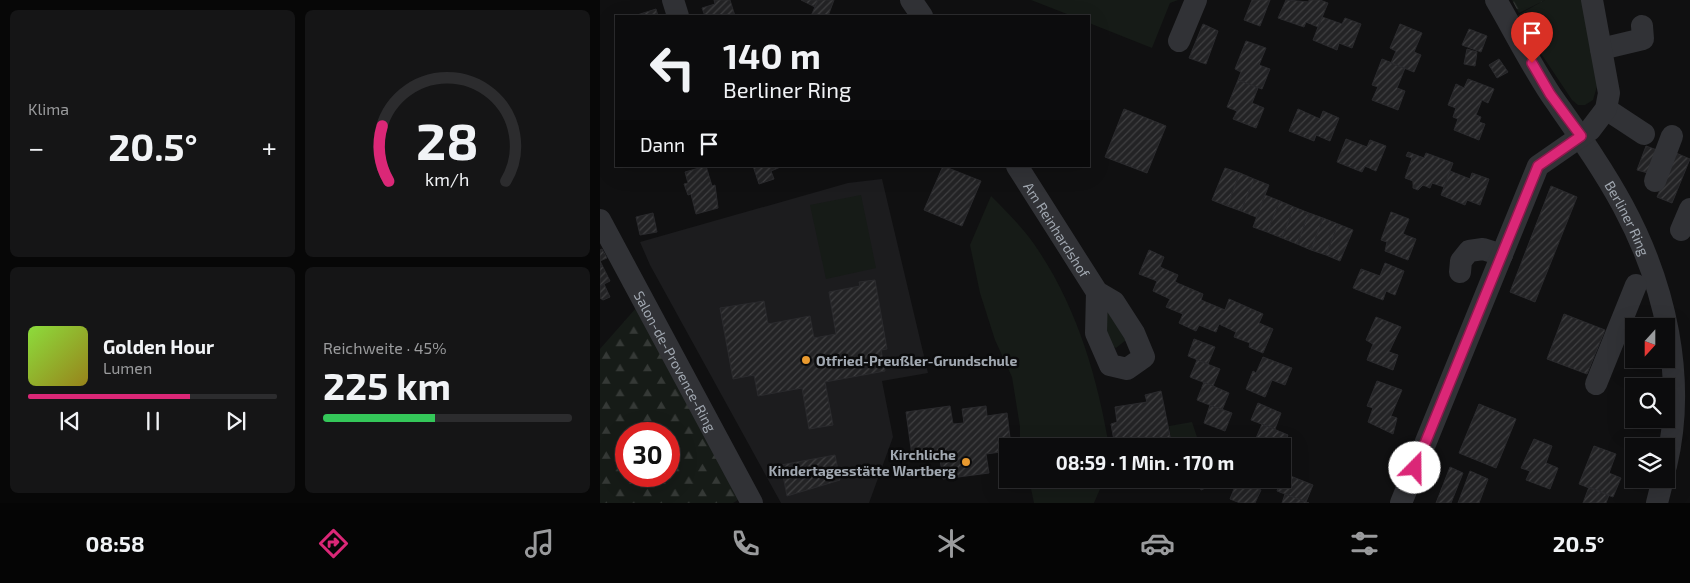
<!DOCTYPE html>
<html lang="de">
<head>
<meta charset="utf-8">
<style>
  :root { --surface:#0c0c0d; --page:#151516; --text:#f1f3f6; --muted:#9a9b9d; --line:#2c2c2e; --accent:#db2777 }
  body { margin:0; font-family:"Exo 2",sans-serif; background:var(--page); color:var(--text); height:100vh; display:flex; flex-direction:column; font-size:19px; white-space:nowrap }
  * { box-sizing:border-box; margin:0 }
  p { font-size:16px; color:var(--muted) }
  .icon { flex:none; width:28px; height:28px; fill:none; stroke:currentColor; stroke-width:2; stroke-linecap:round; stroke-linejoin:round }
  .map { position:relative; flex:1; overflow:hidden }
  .details { display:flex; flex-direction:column; gap:10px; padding:10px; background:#070707; width:600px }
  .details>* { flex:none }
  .banner { position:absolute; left:15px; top:15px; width:475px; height:152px; border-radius:0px; box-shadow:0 5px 20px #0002,0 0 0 1px var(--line); background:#0c0c0d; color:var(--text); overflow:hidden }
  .needle { width:32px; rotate:201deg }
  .tools { position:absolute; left:1025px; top:318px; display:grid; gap:10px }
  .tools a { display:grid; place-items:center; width:50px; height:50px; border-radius:0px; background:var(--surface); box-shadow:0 5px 20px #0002,0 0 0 1px var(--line); font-size:25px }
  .speed { position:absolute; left:15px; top:422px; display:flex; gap:10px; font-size:25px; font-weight:700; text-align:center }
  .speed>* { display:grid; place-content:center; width:65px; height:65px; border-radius:50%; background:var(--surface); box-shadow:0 5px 20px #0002,0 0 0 1px var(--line); line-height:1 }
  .speed .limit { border:8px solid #d22; background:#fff; color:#111 }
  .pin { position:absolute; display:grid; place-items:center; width:42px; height:42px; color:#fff; margin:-51px -21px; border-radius:50% 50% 50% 0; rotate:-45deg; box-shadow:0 0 5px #0007 }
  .pin .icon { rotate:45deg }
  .me { position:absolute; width:55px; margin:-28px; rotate:22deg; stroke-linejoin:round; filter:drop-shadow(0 0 4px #0008) }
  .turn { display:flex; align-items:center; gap:18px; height:105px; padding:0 25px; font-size:22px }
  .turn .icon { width:65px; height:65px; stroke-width:2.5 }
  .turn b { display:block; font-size:35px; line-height:42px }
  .then { display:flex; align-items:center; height:48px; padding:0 25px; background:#0003; gap:10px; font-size:19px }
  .big { font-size:38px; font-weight:700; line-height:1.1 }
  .details .tile { flex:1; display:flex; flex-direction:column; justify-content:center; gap:8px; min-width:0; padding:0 18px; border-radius:8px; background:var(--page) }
  .details .dial { align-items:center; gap:0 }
  .dial svg { height:130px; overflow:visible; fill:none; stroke:var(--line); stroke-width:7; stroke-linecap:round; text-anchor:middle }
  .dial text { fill:var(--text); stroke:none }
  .song { display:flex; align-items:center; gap:15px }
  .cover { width:60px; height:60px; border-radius:8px; background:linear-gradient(135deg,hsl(90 70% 55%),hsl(50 70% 35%)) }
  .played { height:5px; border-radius:2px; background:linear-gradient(90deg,var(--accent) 65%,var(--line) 65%) }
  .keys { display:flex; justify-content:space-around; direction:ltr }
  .heat { display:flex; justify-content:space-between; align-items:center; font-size:28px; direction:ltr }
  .charge { height:8px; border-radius:4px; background:linear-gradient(90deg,#34c759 45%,var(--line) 0) }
  .details .tiles { flex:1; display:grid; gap:10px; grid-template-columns:repeat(2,1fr) }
  .trip { position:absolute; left:399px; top:438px; width:292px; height:50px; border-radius:0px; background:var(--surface); box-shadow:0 5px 20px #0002,0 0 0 1px var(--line); font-weight:700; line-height:50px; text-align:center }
  .tabs { display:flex; height:80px; justify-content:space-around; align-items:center; background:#050505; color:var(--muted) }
  .tabs .icon { width:35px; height:35px }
  .tabs .current { color:var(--accent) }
  .tabs b { font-size:22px; color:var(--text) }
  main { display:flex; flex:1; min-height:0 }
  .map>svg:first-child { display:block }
</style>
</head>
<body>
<main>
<section class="details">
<div class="tiles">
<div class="tile"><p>Klima</p>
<div class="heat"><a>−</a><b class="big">20.5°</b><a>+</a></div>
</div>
<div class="tile dial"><svg viewBox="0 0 100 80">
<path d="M14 69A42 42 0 1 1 86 69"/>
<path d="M14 69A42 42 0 0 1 10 35" stroke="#db2777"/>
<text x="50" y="56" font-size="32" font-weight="700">28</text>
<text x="50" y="72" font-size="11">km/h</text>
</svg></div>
<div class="tile">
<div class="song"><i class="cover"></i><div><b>Golden Hour</b><p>Lumen</p></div></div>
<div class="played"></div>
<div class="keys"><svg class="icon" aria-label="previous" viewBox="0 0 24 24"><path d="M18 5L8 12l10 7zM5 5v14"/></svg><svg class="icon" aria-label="pause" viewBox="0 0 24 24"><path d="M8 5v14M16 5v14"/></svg><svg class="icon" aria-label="next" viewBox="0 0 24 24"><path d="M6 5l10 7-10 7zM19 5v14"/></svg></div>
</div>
<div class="tile"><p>Reichweite · 45%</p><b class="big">225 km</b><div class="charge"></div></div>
</div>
</section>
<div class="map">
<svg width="1090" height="503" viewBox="0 0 1090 503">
  <defs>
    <pattern id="forest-firs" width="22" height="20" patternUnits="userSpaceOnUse" patternTransform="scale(1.25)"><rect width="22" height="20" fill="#161b17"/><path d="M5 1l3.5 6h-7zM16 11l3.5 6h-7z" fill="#353936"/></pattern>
    <pattern id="building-hatch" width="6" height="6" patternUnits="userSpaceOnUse" patternTransform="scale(1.25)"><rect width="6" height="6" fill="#232325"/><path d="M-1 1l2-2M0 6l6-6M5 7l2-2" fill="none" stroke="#404042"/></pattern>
  </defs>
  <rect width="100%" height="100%" fill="#101011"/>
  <path fill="#1c1c1e" d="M 282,179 L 328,373 L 282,381 L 293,437 L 269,503 L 181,503 L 50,265 L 40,242 L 248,183 Z"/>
  <path fill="#161b17" d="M 431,0 L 578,0 L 570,3 L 552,48 L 489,23 L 489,16 L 472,16 Z
    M 945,0 L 982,0 L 998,83 L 993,100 L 985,105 L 978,105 L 972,100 L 916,16 Z
    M 261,195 L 276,268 L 226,279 L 210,205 Z
    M 391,196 C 406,211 422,227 434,244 C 476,304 497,375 509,446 L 418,446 L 420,436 L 420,427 L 412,377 L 395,340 L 380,293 L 370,245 Z
    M 501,306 L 514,313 L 526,340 L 516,348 L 509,344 Z
    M 592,422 L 600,446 L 572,446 L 569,426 Z
    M 408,479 L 447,479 L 404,488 Z
    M 464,479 L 502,479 L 503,482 L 494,503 L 434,503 L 430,484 Z"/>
  <path fill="url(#forest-firs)" fill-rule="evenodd" d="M 912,0 L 945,0 L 919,13 Z
    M 37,307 L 141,498 L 133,503 L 0,503 L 0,349 ZM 26,434 L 69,434 L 69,476 L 26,476 Z"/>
  <path fill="url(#building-hatch)" stroke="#2a2a2d" d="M 114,0 L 130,0 L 135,16 L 105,16 L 102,8 L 115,4 Z
    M 201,0 L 218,0 L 215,7 Z
    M 218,0 L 234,0 L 228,16 L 211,16 Z
    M 652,0 L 670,0 L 660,26 L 644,20 Z
    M 686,0 L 709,2 L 709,0 L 720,0 L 728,3 L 718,27 L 706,22 L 704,27 L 678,18 Z
    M 56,9 L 58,16 L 34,16 Z
    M 722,17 L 742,24 L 745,18 L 761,24 L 752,48 L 739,43 L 737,50 L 713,40 Z
    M 603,24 L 618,31 L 606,64 L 589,58 Z
    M 800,24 L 822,33 L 814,52 L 821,55 L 814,72 L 791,63 L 796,51 L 790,48 Z
    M 869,29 L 887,36 L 881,52 L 862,45 Z
    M 646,41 L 666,48 L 659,65 L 670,69 L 662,89 L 638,80 L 641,72 L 635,69 Z
    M 867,49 L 877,52 L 875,66 L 864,64 Z
    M 782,59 L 805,68 L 797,88 L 805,91 L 798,110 L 772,100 L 778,87 L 772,85 Z
    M 899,59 L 908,72 L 897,78 L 889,65 Z
    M 868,79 L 894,89 L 888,103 L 882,100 L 876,115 L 881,117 L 879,122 L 885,124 L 879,140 L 854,130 L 858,119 L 853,117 L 856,108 L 848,105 L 856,84 L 864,88 Z
    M 638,80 L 658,88 L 652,103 L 664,108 L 656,128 L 633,119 L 637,111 L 627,107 Z
    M 524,109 L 566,126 L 547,173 L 505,157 Z
    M 698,109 L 720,119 L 723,111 L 739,118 L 730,141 L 716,135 L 714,141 L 689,131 Z
    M 746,139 L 767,147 L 770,140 L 786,146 L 776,171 L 765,166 L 762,172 L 737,162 Z
    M 1046,146 L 1057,150 L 1048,173 L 1037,170 Z
    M 808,152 L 824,158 L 826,153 L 853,163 L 844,187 L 832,183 L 830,188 L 823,185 L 818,190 L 813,188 L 813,181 L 805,178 L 812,158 L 806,156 Z
    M 1076,153 L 1090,159 L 1072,203 L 1057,197 Z
    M 106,166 L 112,186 L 115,185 L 118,208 L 96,214 L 91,194 L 88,195 L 84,184 L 88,183 L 85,172 Z
    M 153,166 L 183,166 L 171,171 L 174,179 L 159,184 Z
    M 343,166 L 381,181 L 362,226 L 324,210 Z
    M 625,168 L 640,173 L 627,206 L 612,200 Z
    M 850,171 L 870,179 L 872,173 L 889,179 L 880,205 L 867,200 L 865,205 L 841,195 Z
    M 640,173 L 654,179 L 641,211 L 627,206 Z
    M 654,179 L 669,185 L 656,217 L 641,211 Z
    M 951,186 L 977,197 L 935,302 L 910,292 Z
    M 665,195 L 680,201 L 667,232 L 653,227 Z
    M 680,201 L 694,207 L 682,238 L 667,232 Z
    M 694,207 L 709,213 L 697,244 L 682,238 Z
    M 791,212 L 809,219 L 803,234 L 816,239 L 808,260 L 785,251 L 787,242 L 781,240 Z
    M 53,213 L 57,232 L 40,235 L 36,217 Z
    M 709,213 L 723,218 L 711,250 L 697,244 Z
    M 723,218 L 738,224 L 726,255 L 711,250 Z
    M 738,224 L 753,230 L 740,261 L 726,255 Z
    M 2,249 L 7,258 L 0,261 L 2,265 L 0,266 L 0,250 Z
    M 549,250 L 564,257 L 560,267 L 578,275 L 575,282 L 603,294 L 601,300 L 625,310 L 629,299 L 663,314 L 659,323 L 673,329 L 663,353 L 649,347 L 650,343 L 634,337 L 636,332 L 619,324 L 616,332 L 599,325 L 596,331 L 579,323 L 583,314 L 566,307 L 570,299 L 553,291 L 557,281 L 539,274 Z
    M 785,263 L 804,271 L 795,295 L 786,291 L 783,300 L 753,288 L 761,269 L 780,276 Z
    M 2,265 L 10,281 L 0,286 L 0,266 Z
    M 275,280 L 287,349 L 281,350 L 285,371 L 225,382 L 233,425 L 209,429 L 202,388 L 158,396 L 154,375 L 133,379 L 120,308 L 164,301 L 168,324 L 210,316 L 214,338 L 236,334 L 229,292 L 260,286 L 259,282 Z
    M 4,284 L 10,297 L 3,300 L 0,298 L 0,286 Z
    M 964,314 L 1005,330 L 987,374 L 947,359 Z
    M 776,317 L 801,327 L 789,352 L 798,355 L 793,370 L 767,360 L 773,344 L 766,340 Z
    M 594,339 L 615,347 L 608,364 L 588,356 Z
    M 663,357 L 692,368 L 685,385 L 672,380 L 665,397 L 646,389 L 653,371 L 656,373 Z
    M 597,360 L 620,369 L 613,386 L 590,377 Z
    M 777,381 L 802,390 L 791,416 L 797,418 L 793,434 L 768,422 L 773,408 L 767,406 Z
    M 604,382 L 629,393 L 622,410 L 597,400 Z
    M 561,391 L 572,446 L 515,446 L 511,424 L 517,422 L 515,407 L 547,402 L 545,395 Z
    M 658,403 L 681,413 L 675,429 L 651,420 Z
    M 879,404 L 916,419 L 896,468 L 859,453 Z
    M 610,405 L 632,413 L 625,431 L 604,423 Z
    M 350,406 L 353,424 L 364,423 L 362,409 L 386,406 L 387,416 L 407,413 L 411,446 L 408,446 L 408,451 L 386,454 L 389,473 L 343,479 L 339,453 L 312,456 L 306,412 Z
    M 662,424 L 688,435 L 682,450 L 682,446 L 663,446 L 654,443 Z
    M 934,439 L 952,446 L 946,463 L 958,468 L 950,489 L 926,480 L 930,471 L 921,468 Z
    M 647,440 L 654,443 L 663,446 L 645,446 Z
    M 994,446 L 1016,454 L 1009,473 L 1021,478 L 1013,497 L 979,484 Z
    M 235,455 L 240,480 L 187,496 L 181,465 Z
    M 850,467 L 863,473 L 851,503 L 836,503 Z
    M 870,471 L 888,479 L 879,503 L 858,503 Z
    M 683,473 L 713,485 L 706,502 L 677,491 Z
    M 597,479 L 607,479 L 610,486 L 601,490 Z
    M 637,481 L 661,490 L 655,503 L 640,503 L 630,499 Z
    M 989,487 L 1009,495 L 1006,503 L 983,503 Z
    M 685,494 L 706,502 L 709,503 L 682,503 Z"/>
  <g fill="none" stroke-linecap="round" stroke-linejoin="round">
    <g stroke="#313236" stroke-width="22">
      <path d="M 73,0 L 78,16"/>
      <path d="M 311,0 L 322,16"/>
      <path id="s1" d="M 896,0 C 914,31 931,65 951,95 C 976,131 1002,167 1023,206 C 1065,284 1087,378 1066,466"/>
      <path d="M 579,41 L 596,0"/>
      <path d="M 1001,49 L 1043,39 L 1042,26"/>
      <path d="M 1006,109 L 1044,134"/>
      <path id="s2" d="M 417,166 L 497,292 L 514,302 L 534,333 L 544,357 L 527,369 L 510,365 L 496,333 L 497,292"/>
      <path d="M 1055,181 L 1072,136"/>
      <path id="s3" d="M 0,220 L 152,503"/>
      <path d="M 1081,230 L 1090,209"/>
      <path d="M 860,272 L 861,261 L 869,251 L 883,249 L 902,255"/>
      <path d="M 996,384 L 1036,285"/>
      <path d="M 801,503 L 938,166 L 990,130 L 1006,109 L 1009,93 L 992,0"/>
      <path d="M 1057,503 L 1063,479"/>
    </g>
  </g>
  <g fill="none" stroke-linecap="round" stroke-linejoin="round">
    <defs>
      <path id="route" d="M 815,468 L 938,166 L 981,136 L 950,94 L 932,63"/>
    </defs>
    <use href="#route" stroke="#8e194d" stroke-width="12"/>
    <use href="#route" stroke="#db2777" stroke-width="9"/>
  </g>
  <g fill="#e99a2f" stroke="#0b0b0c" stroke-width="2">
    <circle cx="206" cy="360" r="5"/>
    <circle cx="366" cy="462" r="5"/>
  </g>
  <g text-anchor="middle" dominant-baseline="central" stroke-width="5" stroke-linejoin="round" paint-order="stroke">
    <g font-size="14" fill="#a1a8b1" stroke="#0b0b0c">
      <text stroke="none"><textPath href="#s1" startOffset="255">Berliner Ring</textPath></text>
      <text stroke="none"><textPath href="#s2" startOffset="75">Am Reinhardshof</textPath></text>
      <text stroke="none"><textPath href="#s3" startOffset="160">Salon-de-Provence-Ring</textPath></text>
    </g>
    <g font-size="14" font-weight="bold" fill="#a1a8b1" stroke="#0b0b0c" text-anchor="start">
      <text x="216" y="360">Otfried-Preußler-Grundschule</text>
      <text x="356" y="454" text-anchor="end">Kirchliche<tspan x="356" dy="16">Kindertagesstätte Wartberg</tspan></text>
    </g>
  </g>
</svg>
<div class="tools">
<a><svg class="needle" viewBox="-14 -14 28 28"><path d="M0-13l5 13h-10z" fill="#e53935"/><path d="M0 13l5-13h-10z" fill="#9a9b9d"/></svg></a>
<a><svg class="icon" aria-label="search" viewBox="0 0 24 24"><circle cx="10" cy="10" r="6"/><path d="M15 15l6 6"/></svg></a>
<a><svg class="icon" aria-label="layers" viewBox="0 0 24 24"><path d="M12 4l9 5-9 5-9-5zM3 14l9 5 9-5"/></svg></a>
</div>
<div class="speed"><div class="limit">30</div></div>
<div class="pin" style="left:932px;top:63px;background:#d93025"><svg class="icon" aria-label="arrive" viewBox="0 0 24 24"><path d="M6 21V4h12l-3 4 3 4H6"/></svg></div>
<svg class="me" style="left:815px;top:468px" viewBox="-20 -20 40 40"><circle r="19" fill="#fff"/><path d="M0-13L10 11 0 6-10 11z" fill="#db2777"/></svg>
<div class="trip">08:59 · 1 Min. · 170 m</div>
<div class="banner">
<div class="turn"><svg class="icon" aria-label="left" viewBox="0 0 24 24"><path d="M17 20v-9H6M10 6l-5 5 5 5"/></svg><div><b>140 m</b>Berliner Ring</div></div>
<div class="then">Dann<svg class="icon" aria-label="arrive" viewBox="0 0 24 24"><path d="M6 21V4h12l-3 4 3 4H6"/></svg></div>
</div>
</div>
</main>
<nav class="tabs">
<b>08:58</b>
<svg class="icon current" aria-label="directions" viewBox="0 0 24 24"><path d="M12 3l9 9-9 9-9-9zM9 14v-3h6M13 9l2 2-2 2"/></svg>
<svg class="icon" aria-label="music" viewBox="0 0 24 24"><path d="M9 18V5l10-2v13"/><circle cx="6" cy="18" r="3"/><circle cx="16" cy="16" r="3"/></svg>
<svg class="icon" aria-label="phone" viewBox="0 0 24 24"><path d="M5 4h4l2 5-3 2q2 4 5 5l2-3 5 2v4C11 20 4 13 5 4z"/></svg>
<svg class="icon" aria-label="climate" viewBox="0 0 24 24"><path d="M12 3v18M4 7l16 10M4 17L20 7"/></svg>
<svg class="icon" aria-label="car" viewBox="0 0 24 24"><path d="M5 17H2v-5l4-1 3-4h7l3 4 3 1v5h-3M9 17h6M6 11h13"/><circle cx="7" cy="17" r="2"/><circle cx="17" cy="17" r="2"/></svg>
<svg class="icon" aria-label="filters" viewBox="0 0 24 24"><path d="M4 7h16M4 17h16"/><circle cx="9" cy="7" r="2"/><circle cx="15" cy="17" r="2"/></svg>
<b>20.5°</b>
</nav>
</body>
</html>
